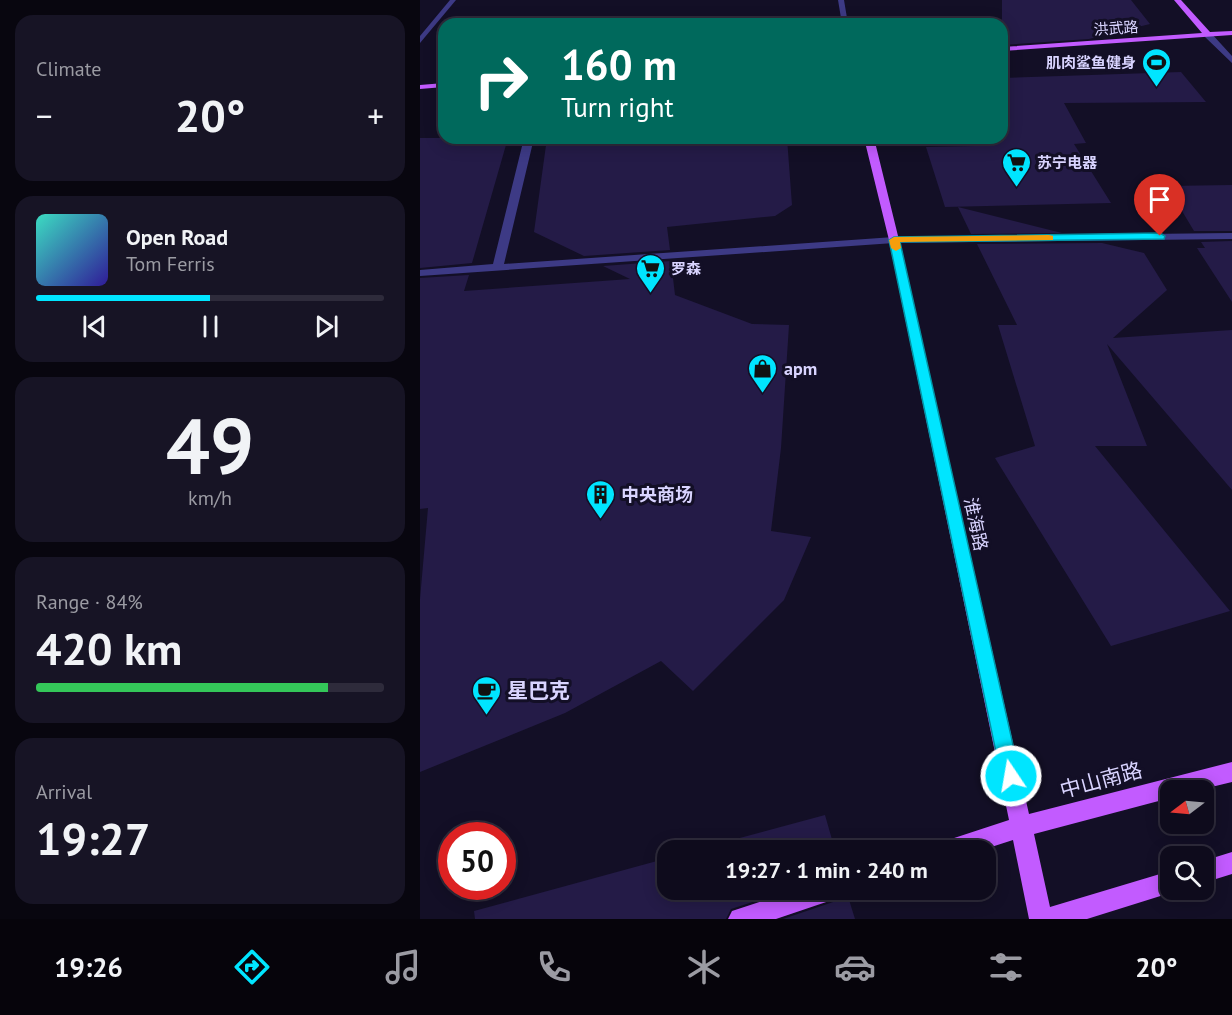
<!DOCTYPE html>
<html lang="en">
<head>
<meta charset="utf-8">
<style>
  :root { --surface:#0e0b1c; --page:#171425; --text:#f1f3f6; --muted:#9b9ba3; --line:#2e2b3b; --accent:#00e5ff }
  body { margin:0; font-family:"PT Sans","Noto Sans SC",sans-serif; background:var(--page); color:var(--text); height:100vh; display:flex; flex-direction:column; font-size:22px; white-space:nowrap }
  * { box-sizing:border-box; margin:0 }
  p { font-size:20px; color:var(--muted) }
  .icon { flex:none; width:33px; height:33px; fill:none; stroke:currentColor; stroke-width:2; stroke-linecap:round; stroke-linejoin:round }
  .map { position:relative; flex:1; overflow:hidden }
  .side { display:flex; flex-direction:column; gap:15px; padding:15px; background:#08060f; width:420px }
  .side>* { flex:none }
  .banner { position:absolute; left:18px; top:18px; width:570px; height:126px; border-radius:18px; box-shadow:0 3px 15px #0003,0 0 0 2px var(--line); background:#00695c; color:#fff; overflow:hidden }
  .needle { width:39px; rotate:254deg }
  .controls { position:absolute; left:740px; top:780px; display:grid; gap:12px }
  .controls a { display:grid; place-items:center; width:54px; height:54px; border-radius:12px; background:var(--surface); box-shadow:0 3px 15px #0003,0 0 0 2px var(--line); font-size:30px }
  .speed { position:absolute; left:18px; top:822px; display:flex; gap:12px; font-size:30px; font-weight:700; text-align:center }
  .speed>* { display:grid; place-content:center; width:78px; height:78px; border-radius:50%; background:var(--surface); box-shadow:0 3px 15px #0003,0 0 0 2px var(--line); line-height:1 }
  .speed .limit { border:9px solid #d22; background:#fff; color:#111 }
  .pin { position:absolute; display:grid; place-items:center; width:51px; height:51px; color:#fff; margin:-62px -26px; border-radius:50% 50% 50% 0; rotate:-45deg; box-shadow:0 0 6px #0007 }
  .pin .icon { rotate:45deg }
  .me { position:absolute; width:66px; margin:-33px; rotate:348deg; stroke-linejoin:round; filter:drop-shadow(0 0 4px #0008) }
  .turn { display:flex; align-items:center; gap:21px; height:126px; padding:0 24px; font-size:27px }
  .turn .icon { width:78px; height:78px; stroke-width:2.5 }
  .turn b { display:block; font-size:42px; line-height:51px }
  .big { font-size:45px; font-weight:600; line-height:1.1 }
  .side .card { flex:1; display:flex; flex-direction:column; justify-content:center; gap:9px; min-width:0; padding:0 21px; border-radius:18px; background:var(--page) }
  .side .dial { align-items:center; gap:0 }
  .dial b { font-size:78px; line-height:1 }
  .song { display:flex; align-items:center; gap:18px }
  .cover { width:72px; height:72px; border-radius:9px; background:linear-gradient(135deg,hsl(170 70% 55%),hsl(250 70% 35%)) }
  .played { height:6px; border-radius:3px; background:linear-gradient(90deg,var(--accent) 50%,var(--line) 50%) }
  .keys { display:flex; justify-content:space-around; direction:ltr }
  .heat { display:flex; justify-content:space-between; align-items:center; font-size:33px; direction:ltr }
  .charge { height:9px; border-radius:4px; background:linear-gradient(90deg,#34c759 84%,var(--line) 0) }
  .trip { position:absolute; left:237px; top:840px; width:339px; height:60px; border-radius:18px; background:var(--surface); box-shadow:0 3px 15px #0003,0 0 0 2px var(--line); font-weight:600; line-height:60px; text-align:center }
  .tab-bar { display:flex; height:96px; justify-content:space-around; align-items:center; background:#06040b; color:var(--muted) }
  .tab-bar .icon { width:42px; height:42px }
  .tab-bar .on { color:var(--accent) }
  .tab-bar b { font-size:27px; color:var(--text) }
  main { display:flex; flex:1; min-height:0 }
  .map>svg:first-child { display:block }
</style>
</head>
<body>
<main>
<section class="side">
<div class="card"><p>Climate</p>
<div class="heat"><a>−</a><b class="big">20°</b><a>+</a></div>
</div>
<div class="card">
<div class="song"><i class="cover"></i><div><b>Open Road</b><p>Tom Ferris</p></div></div>
<div class="played"></div>
<div class="keys"><svg class="icon" aria-label="previous" viewBox="0 0 24 24"><path d="M18 5L8 12l10 7zM5 5v14"/></svg><svg class="icon" aria-label="pause" viewBox="0 0 24 24"><path d="M8 5v14M16 5v14"/></svg><svg class="icon" aria-label="next" viewBox="0 0 24 24"><path d="M6 5l10 7-10 7zM19 5v14"/></svg></div>
</div>
<div class="card dial"><b>49</b><p>km/h</p></div>
<div class="card"><p>Range · 84%</p><b class="big">420 km</b><div class="charge"></div></div>
<div class="card"><p>Arrival</p><b class="big">19:27</b></div>
</section>
<div class="map">
<svg width="812" height="919" viewBox="0 0 812 919">
  <rect width="100%" height="100%" fill="#130f26"/>
  <path fill="#241b47" d="M 582,0 L 711,0 L 730,24 L 669,39 L 582,45 Z
    M 761,72 L 786,102 L 644,103 L 666,143 L 654,144 L 691,203 L 525,207 L 506,147 L 554,146 L 551,138 L 582,138 L 582,78 Z
    M 0,138 L 88,138 L 52,263 L 0,268 Z
    M 127,138 L 367,138 L 372,205 L 355,216 L 247,227 L 250,250 L 164,256 L 114,232 Z
    M 812,185 L 812,231 L 774,231 L 747,186 Z
    M 538,207 L 642,233 L 551,234 Z
    M 812,241 L 812,302 L 777,248 L 785,248 L 781,242 Z
    M 682,243 L 724,253 L 747,290 L 693,338 L 812,330 L 812,490 L 687,344 L 727,446 L 675,446 L 810,611 L 691,646 L 575,458 L 615,446 L 578,325 L 597,325 L 557,244 Z
    M 251,261 L 255,295 L 332,324 L 369,325 L 361,448 L 351,531 L 391,537 L 364,600 L 273,691 L 241,661 L 145,713 L 0,772 L 0,599 L 8,508 L 0,509 L 0,278 L 49,275 L 44,291 L 210,279 L 183,266 Z
    M 405,815 L 415,850 L 275,850 Z
    M 248,858 L 248,890 L 370,890 L 311,909 L 306,919 L 55,919 L 54,911 Z
    M 423,890 L 426,890 L 435,919 L 363,919 L 419,900 Z"/>
  <g fill="none" stroke-linecap="round" stroke-linejoin="round">
    <path fill="#3d3a85" fill-rule="evenodd" d="M 30,0 L 36,0 L 0,43 L 0,36 Z
      M 418,0 L 424,0 L 428,24 L 422,24 Z
      M 785,33 L 791,33 L 812,56 L 812,63 L 785,37 Z
      M 104,138 L 114,138 L 84,264 L 474,237 L 812,233 L 812,239 L 474,243 L 0,276 L 0,270 L 73,264 Z"/>
    <path fill="#c25bff" fill-rule="evenodd" d="M 754,0 L 761,0 L 790,32 L 812,31 L 812,35 L 582,51 L 582,47 L 782,33 Z
      M 24,83 L 24,87 L 0,89 L 0,85 Z
      M 444,138 L 454,138 L 479,240 L 609,814 L 812,762 L 812,782 L 779,790 L 750,790 L 750,798 L 614,834 L 630,907 L 750,871 L 750,890 L 758,890 L 750,893 L 667,919 L 609,919 L 593,840 L 562,850 L 519,850 L 522,842 L 589,820 L 469,240 Z
      M 812,852 L 812,874 L 783,883 L 783,861 Z
      M 376,890 L 421,890 L 418,898 L 356,919 L 308,919 L 312,911 Z"/>
  </g>
  <path fill="#00e5ff" stroke="#0095a6" stroke-width="1.5" d="M 740,233 L 745,236 L 744,239 L 480,242 L 600,776 L 597,782 L 591,784 L 584,782 L 581,776 L 469,240 L 474,237 Z"/>
  <path fill="#f59e0b" d="M 629,235 L 633,236 L 633,240 L 480,242 L 481,248 L 476,251 L 471,248 L 469,240 L 474,237 Z"/>
  <defs>
    <symbol id="stadium-pin" viewBox="-11 -11 22 30"><path d="M0 17L-7.5 6A9.5 9.5 0 1 1 7.5 6Z" fill="#00e5ff" stroke="#130f26"/><path d="M0-5a6.5 5 0 1 0 0 10a6.5 5 0 1 0 0-10ZM-3.5-1.8h7v3.6h-7Z" fill="#111"/></symbol>
    <symbol id="supermarket-pin" viewBox="-11 -11 22 30"><path d="M0 17L-7.5 6A9.5 9.5 0 1 1 7.5 6Z" fill="#00e5ff" stroke="#130f26"/><path d="M-6-5.5h2.5l.6 2H6L4.5 2H-2.5L-4.4-4H-6ZM-1.5 3.2a1.3 1.3 0 1 0 .1 0ZM3 3.2a1.3 1.3 0 1 0 .1 0Z" fill="#111"/></symbol>
    <symbol id="shop-pin" viewBox="-11 -11 22 30"><path d="M0 17L-7.5 6A9.5 9.5 0 1 1 7.5 6Z" fill="#00e5ff" stroke="#130f26"/><path d="M-5-2.5h2.3a2.7 3.5 0 0 1 5.4 0H5L5.5 6h-11ZM-1.5-2.5h3a1.5 2.3 0 0 0-3 0Z" fill="#111"/></symbol>
    <symbol id="building-pin" viewBox="-11 -11 22 30"><path d="M0 17L-7.5 6A9.5 9.5 0 1 1 7.5 6Z" fill="#00e5ff" stroke="#130f26"/><path d="M-4-6H4V6H1V3H-1V6H-4ZM-2.5-4.3h1.7v1.8h-1.7ZM.8-4.3h1.7v1.8H.8ZM-2.5-1h1.7V.8h-1.7ZM.8-1h1.7V.8H.8Z" fill="#111"/></symbol>
    <symbol id="cafe-pin" viewBox="-11 -11 22 30"><path d="M0 17L-7.5 6A9.5 9.5 0 1 1 7.5 6Z" fill="#00e5ff" stroke="#130f26"/><path d="M-5.5-4.5H6V0H3Q3 3.5 0 3.5H-2.5Q-5.5 3.5-5.5 0ZM3-3.2v2h1.7v-2ZM-6 4.5H4V6H-6Z" fill="#111"/></symbol>
  </defs>
  <g fill-rule="evenodd">
    <use href="#stadium-pin" x="720" y="46" width="33" height="45"/>
    <use href="#supermarket-pin" x="580" y="146" width="33" height="45"/>
    <use href="#supermarket-pin" x="214" y="252" width="33" height="45"/>
    <use href="#shop-pin" x="326" y="352" width="33" height="45"/>
    <use href="#building-pin" x="164" y="478" width="33" height="45"/>
    <use href="#cafe-pin" x="50" y="674" width="33" height="45"/>
  </g>
  <g text-anchor="middle" dominant-baseline="central" stroke-width="6" stroke-linejoin="round" paint-order="stroke">
    <g font-size="15" fill="#d9d4ff" stroke="#130f26">
      <text transform="translate(696 28) rotate(-4)">洪武路</text>
    </g>
    <g font-size="15" font-weight="bold" fill="#d9d4ff" stroke="#130f26" text-anchor="start">
      <text x="716" y="62" text-anchor="end">肌肉鲨鱼健身</text>
      <text x="617" y="162">苏宁电器</text>
      <text x="251" y="268">罗森</text>
    </g>
    <g font-size="18" font-weight="bold" fill="#d9d4ff" stroke="#130f26" text-anchor="start">
      <text x="364" y="368">apm</text>
      <text x="201" y="494">中央商场</text>
    </g>
    <g font-size="18" fill="#d9d4ff" stroke="#130f26">
      <text transform="translate(556 524) rotate(78)">淮海路</text>
    </g>
    <g font-size="21" font-weight="bold" fill="#d9d4ff" stroke="#130f26" text-anchor="start">
      <text x="87" y="690">星巴克</text>
    </g>
    <g font-size="21" fill="#d9d4ff" stroke="#130f26">
      <text transform="translate(681 780) rotate(-15)">中山南路</text>
    </g>
  </g>
</svg>
<div class="controls">
<a><svg class="needle" viewBox="-14 -14 28 28"><path d="M0-13l5 13h-10z" fill="#e53935"/><path d="M0 13l5-13h-10z" fill="#9b9ba3"/></svg></a>
<a><svg class="icon" aria-label="search" viewBox="0 0 24 24"><circle cx="10" cy="10" r="6"/><path d="M15 15l6 6"/></svg></a>
</div>
<div class="speed"><div class="limit">50</div></div>
<div class="pin" style="left:740px;top:236px;background:#d93025"><svg class="icon" aria-label="arrive" viewBox="0 0 24 24"><path d="M6 21V4h12l-3 4 3 4H6"/></svg></div>
<svg class="me" style="left:591px;top:776px" viewBox="-20 -20 40 40"><circle r="17" fill="#00e5ff" stroke="#fff" stroke-width="3"/><path d="M0-11L8 9 0 5-8 9z" fill="#fff"/></svg>
<div class="trip">19:27 · 1 min · 240 m</div>
<div class="banner">
<div class="turn"><svg class="icon" aria-label="right" viewBox="0 0 24 24"><path d="M7 20v-9h11M14 6l5 5-5 5"/></svg><div><b>160 m</b>Turn right</div></div>
</div>
</div>
</main>
<nav class="tab-bar">
<b>19:26</b>
<svg class="icon on" aria-label="directions" viewBox="0 0 24 24"><path d="M12 3l9 9-9 9-9-9zM9 14v-3h6M13 9l2 2-2 2"/></svg>
<svg class="icon" aria-label="music" viewBox="0 0 24 24"><path d="M9 18V5l10-2v13"/><circle cx="6" cy="18" r="3"/><circle cx="16" cy="16" r="3"/></svg>
<svg class="icon" aria-label="phone" viewBox="0 0 24 24"><path d="M5 4h4l2 5-3 2q2 4 5 5l2-3 5 2v4C11 20 4 13 5 4z"/></svg>
<svg class="icon" aria-label="climate" viewBox="0 0 24 24"><path d="M12 3v18M4 7l16 10M4 17L20 7"/></svg>
<svg class="icon" aria-label="car" viewBox="0 0 24 24"><path d="M5 17H2v-5l4-1 3-4h7l3 4 3 1v5h-3M9 17h6M6 11h13"/><circle cx="7" cy="17" r="2"/><circle cx="17" cy="17" r="2"/></svg>
<svg class="icon" aria-label="filters" viewBox="0 0 24 24"><path d="M4 7h16M4 17h16"/><circle cx="9" cy="7" r="2"/><circle cx="15" cy="17" r="2"/></svg>
<b>20°</b>
</nav>
</body>
</html>
